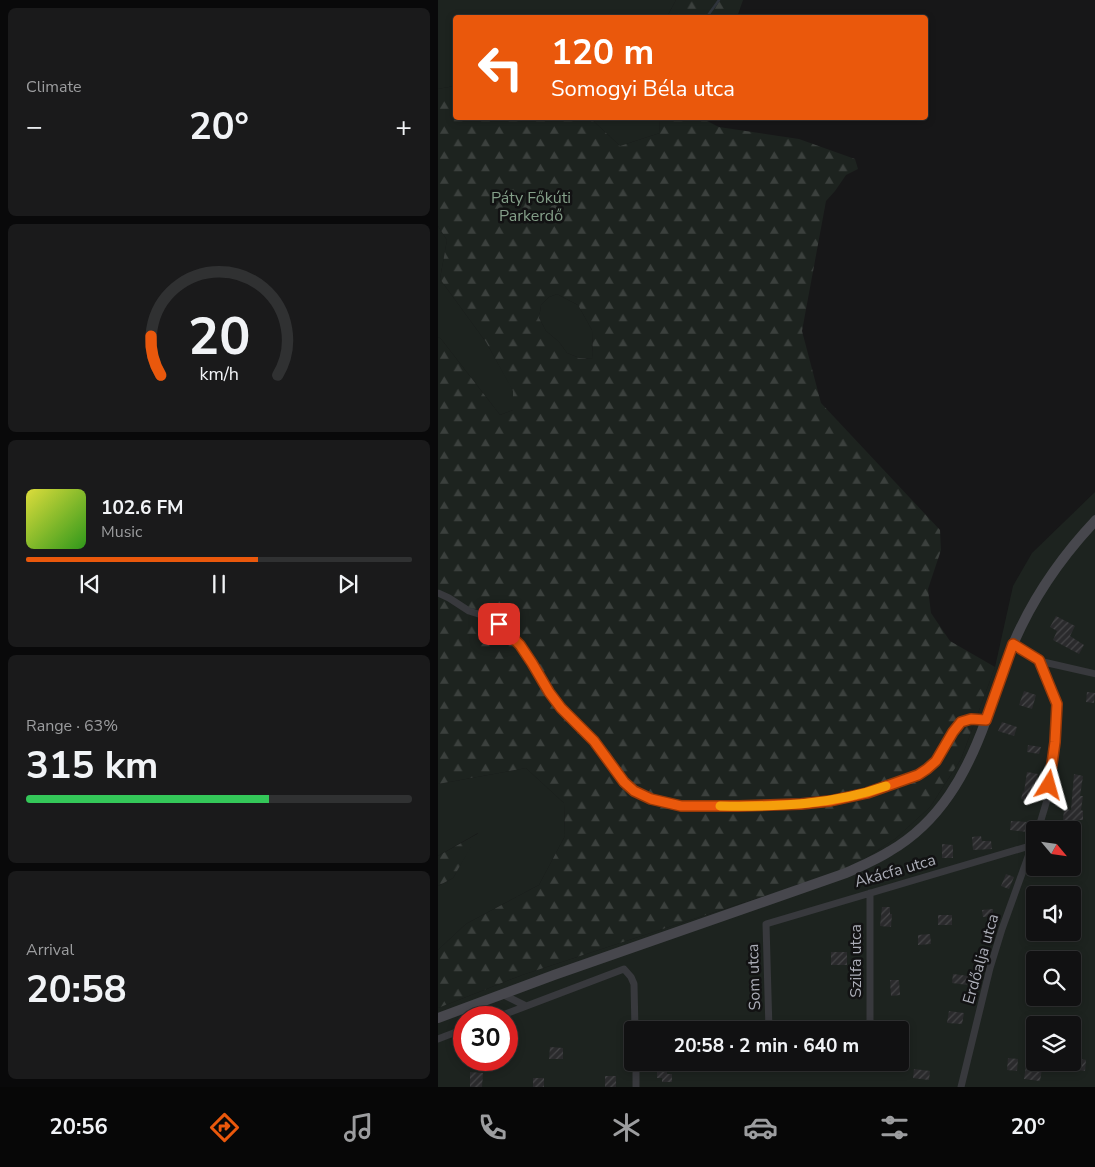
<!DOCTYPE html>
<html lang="en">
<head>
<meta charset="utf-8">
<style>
  :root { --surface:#111112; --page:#1a1a1b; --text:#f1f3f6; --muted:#9c9d9f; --line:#303132; --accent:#ea580c }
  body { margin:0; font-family:"Nunito Sans",sans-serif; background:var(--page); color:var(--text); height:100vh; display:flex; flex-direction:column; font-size:19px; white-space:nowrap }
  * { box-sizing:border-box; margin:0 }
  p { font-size:16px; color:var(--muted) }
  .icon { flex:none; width:28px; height:28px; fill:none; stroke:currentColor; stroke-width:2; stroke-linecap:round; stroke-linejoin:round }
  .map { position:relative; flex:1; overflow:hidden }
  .sheet { display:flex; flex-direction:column; gap:8px; padding:8px; background:#09090a; width:438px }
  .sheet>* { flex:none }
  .guide { position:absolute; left:15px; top:15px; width:475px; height:105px; border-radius:5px; box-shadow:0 2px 8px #0003,0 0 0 1px var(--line); background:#ea580c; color:#fff; overflow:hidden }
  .needle { width:32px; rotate:119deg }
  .fabs { position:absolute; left:588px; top:821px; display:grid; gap:10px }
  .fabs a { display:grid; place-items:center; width:55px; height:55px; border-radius:5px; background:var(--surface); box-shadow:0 2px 8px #0003,0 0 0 1px var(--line); font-size:25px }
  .speed { position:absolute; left:15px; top:1006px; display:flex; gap:10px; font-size:25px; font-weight:700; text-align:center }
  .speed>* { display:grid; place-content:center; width:65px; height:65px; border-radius:50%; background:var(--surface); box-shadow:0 2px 8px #0003,0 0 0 1px var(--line); line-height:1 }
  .speed .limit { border:8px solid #d22; background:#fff; color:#111 }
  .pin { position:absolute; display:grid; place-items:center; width:42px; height:42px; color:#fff; margin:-21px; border-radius:10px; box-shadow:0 2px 8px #0006 }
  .me { position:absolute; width:55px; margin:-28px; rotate:8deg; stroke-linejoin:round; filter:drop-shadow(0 0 4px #0008) }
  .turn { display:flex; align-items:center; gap:18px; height:105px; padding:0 15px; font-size:22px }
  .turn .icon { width:65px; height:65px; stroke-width:2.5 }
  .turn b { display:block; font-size:35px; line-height:42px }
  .big { font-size:38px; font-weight:700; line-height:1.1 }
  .sheet .tile { flex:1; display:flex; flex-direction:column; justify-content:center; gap:8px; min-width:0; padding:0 18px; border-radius:8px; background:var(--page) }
  .sheet .dial { align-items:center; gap:0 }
  .dial svg { height:130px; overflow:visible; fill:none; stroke:var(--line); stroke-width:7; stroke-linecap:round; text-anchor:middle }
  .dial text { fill:var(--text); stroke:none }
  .song { display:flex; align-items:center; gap:15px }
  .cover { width:60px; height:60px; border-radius:8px; background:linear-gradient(135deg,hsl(60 70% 55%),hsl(110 70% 35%)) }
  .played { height:5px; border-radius:2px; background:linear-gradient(90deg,var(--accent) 60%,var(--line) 60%) }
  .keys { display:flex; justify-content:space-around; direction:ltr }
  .heat { display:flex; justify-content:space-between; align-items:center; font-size:28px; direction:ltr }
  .charge { height:8px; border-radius:4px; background:linear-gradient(90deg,#34c759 63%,var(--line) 0) }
  .trip { position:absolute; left:186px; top:1021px; width:285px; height:50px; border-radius:5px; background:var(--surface); box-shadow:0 2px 8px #0003,0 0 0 1px var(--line); font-weight:700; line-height:50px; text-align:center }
  .dock { display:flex; height:80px; justify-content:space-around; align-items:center; background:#070707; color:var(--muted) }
  .dock .icon { width:35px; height:35px }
  .dock .current { color:var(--accent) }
  .dock b { font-size:22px; color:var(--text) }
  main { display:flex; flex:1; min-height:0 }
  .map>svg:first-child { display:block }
</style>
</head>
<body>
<main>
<section class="sheet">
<div class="tile"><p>Climate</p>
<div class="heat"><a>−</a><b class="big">20°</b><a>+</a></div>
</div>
<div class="tile dial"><svg viewBox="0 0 100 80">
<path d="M14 69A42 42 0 1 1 86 69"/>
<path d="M14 69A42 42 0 0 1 8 45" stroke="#ea580c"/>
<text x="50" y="56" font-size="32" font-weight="700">20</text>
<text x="50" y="72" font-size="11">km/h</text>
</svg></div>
<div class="tile">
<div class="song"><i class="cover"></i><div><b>102.6 FM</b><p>Music</p></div></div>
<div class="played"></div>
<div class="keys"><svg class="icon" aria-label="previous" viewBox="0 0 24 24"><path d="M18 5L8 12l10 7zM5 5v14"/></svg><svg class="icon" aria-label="pause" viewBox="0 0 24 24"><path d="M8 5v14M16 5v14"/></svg><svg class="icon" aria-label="next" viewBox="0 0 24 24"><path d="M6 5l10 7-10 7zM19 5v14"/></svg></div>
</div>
<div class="tile"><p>Range · 63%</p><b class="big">315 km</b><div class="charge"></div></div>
<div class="tile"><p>Arrival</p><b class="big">20:58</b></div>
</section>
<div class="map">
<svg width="658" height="1087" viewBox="0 0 658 1087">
  <defs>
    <pattern id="forest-firs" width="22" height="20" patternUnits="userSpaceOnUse" patternTransform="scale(1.25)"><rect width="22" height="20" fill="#1d231f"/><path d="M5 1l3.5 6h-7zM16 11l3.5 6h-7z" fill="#3b403d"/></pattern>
    <pattern id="building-hatch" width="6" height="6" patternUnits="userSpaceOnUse" patternTransform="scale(1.25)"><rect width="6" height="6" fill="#2a2a2c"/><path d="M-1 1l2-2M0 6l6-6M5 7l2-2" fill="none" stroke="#464648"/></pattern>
  </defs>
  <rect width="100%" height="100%" fill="#171718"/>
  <path fill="#1d231f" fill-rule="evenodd" d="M 0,0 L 238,0 L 229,17 L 18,18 L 17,86 L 0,89 Z
    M 152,118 L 221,118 L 222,133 L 182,146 Z
    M 0,226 L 9,240 L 2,279 L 48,342 L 75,390 L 75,410 L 62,415 L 3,339 L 0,337 Z
    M 119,294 L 140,305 L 154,330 L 155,359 L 141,358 L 129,353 L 121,342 L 108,331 L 101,318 L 103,305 L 111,297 Z
    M 657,492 L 657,1087 L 0,1087 L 0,1008 L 84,975 L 304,903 L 408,871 L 458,838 L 492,807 L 523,759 L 557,667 L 575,586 L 594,553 ZM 596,830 L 634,830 L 634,868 L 596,868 ZM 596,895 L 634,895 L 634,932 L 596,932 ZM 596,960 L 634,960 L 634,998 L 596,998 ZM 26,1018 L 69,1018 L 69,1060 L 26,1060 ZM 596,1025 L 634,1025 L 634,1062 L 596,1062 ZM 195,1030 L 462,1030 L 462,1062 L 195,1062 Z
    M 88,768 L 126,803 L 127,836 L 101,885 L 28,924 L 0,950 L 0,886 L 15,878 L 40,833 L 0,856 L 0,784 Z"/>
  <path fill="url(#forest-firs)" fill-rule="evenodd" d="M 238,0 L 305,0 L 299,17 L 229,17 Z
    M 17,86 L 18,118 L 152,118 L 182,146 L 222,133 L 221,118 L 263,118 L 281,127 L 361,139 L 417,159 L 420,169 L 408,175 L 397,191 L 388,201 L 364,331 L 383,403 L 502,530 L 503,550 L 490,589 L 493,613 L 512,641 L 557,667 L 523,759 L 492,807 L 458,838 L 408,871 L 304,903 L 84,975 L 0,1008 L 0,950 L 28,924 L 101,885 L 127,836 L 126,803 L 88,768 L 0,784 L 0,337 L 3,339 L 62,415 L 75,410 L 75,391 L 48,342 L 2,279 L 9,240 L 0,226 L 0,89 ZM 119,294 L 140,305 L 154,330 L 155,359 L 141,358 L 129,353 L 121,342 L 108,331 L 101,318 L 103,305 L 111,297 Z
    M 41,833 L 15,878 L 0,886 L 0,856 Z"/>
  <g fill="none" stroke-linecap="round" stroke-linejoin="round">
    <path stroke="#2f343b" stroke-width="2.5" d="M 268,18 L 281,0"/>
  </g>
  <path fill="url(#building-hatch)" d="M 618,616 L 637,626 L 632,636 L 646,645 L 641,654 L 615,640 L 619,631 L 612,627 Z
    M 586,691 L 598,695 L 594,709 L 581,705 Z
    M 649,692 L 657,693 L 656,703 L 648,702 Z
    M 564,722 L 579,727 L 576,736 L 560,731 Z
    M 590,745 L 603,747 L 601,754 L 589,752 Z
    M 589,772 L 600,774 L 593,802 L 583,799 L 585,791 L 586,792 Z
    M 636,774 L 645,776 L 642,796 L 645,796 L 643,810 L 645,811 L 645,820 L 625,820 L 626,809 L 633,810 Z
    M 573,821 L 590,822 L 590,832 L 572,830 Z
    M 543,836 L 544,841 L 553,841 L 554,849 L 535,850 L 534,837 Z
    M 504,844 L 515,845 L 515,858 L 504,858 Z
    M 568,874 L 576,877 L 571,889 L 563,886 Z
    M 444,907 L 452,907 L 452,914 L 454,914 L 453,927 L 442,926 Z
    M 555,909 L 555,916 L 545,917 L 544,910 Z
    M 500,915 L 514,915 L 514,925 L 500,925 Z
    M 492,934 L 493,944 L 480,945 L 480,935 Z
    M 393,952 L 409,952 L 409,965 L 393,965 Z
    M 515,974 L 530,976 L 529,985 L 514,983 Z
    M 452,980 L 461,980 L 462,995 L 453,996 Z
    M 412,983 L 421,983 L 420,988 L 423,989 L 423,995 L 412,995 Z
    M 511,1011 L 526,1013 L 524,1024 L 509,1023 Z
    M 112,1047 L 125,1048 L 125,1059 L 111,1059 Z
    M 570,1058 L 580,1059 L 579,1071 L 569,1070 Z
    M 640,1058 L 648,1060 L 647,1071 L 638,1070 Z
    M 612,1062 L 625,1062 L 623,1072 L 611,1070 Z
    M 588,1066 L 604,1069 L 602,1081 L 586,1079 Z
    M 219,1068 L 229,1068 L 229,1074 L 234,1074 L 234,1082 L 224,1082 L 224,1078 L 219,1078 Z
    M 476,1069 L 492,1071 L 491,1080 L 475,1078 Z
    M 32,1072 L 45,1073 L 44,1087 L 32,1087 Z
    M 167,1076 L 178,1076 L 178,1087 L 167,1087 Z
    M 95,1078 L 106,1078 L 106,1087 L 95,1087 Z"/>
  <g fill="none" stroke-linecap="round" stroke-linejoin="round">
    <path stroke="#38393d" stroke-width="7" d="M 0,593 L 11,598 L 31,611 L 50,617 L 61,624 L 82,645 L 95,663 L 111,692 L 123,708 L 156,741 L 186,782 L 197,791 L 213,799 L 243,806 L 300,806 L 363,804 L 392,801 L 429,793 L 480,775 L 489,769 L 498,761 L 515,732 L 523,722 L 533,719 L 548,720
      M 575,644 L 601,661 L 619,704 L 617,742 L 609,800 L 600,830
      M 601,661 L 658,674
      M 432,893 L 432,1030
      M 64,994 L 88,1006
      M 57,1018 L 186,969 L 193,977 L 196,984 L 197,1030
      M 331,1030 L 328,924 L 595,845
      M 0,1039 L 26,1029
      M 198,1062 L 198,1087
      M 523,1087 L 552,968 L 564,929 L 595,843"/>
    <path stroke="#47474d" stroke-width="10" d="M 0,1018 L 116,975 L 408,873 C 423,866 438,860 452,851 C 502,822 529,773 548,720 C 558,694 565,667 576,642 C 596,596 624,556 658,520"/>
  </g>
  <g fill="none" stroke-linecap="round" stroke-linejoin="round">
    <defs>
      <path id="route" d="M 61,624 L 82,645 L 94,663 L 111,692 L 123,708 L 156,741 L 186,782 L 196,791 L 213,799 L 243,806 L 300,806 L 363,804 L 392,801 L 429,793 L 480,775 L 489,769 L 498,761 L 515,732 L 523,722 L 533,719 L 548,720 L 575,644 L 601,660 L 619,704 L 617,742 L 611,785"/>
    </defs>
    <use href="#route" stroke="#983908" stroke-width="12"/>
    <use href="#route" stroke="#ea580c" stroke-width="9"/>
    <path stroke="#f59e0b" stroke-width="9" d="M 282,806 C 338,807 395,805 448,786"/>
  </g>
  <g text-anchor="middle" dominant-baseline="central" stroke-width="5" stroke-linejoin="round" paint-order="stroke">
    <g font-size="16" fill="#849f89" stroke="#121213">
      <text x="93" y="198">Páty Főkúti<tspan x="93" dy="18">Parkerdő</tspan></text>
    </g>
    <g font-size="16" fill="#abadb7" stroke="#121213">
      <text transform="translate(457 871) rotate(-16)">Akácfa utca</text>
      <text transform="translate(543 959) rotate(-74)">Erdőalja utca</text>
      <text transform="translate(418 961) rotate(-90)">Szilfa utca</text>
      <text transform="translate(316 977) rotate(-92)">Som utca</text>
    </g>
  </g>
</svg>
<div class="fabs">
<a><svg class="needle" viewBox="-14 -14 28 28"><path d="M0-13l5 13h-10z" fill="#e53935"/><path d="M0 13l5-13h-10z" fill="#9c9d9f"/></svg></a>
<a><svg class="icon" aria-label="sound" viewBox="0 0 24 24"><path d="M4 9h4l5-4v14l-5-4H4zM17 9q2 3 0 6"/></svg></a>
<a><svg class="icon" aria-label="search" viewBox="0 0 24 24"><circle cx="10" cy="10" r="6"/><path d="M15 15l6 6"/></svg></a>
<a><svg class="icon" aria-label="layers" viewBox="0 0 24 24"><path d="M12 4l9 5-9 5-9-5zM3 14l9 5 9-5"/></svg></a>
</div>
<div class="speed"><div class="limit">30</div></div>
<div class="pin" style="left:61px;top:624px;background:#d93025"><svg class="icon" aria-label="arrive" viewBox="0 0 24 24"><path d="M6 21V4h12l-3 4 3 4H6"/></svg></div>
<svg class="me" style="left:611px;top:785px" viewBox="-20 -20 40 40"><path d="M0-17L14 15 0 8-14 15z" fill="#ea580c" stroke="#fff" stroke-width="4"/></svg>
<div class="trip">20:58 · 2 min · 640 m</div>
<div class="guide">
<div class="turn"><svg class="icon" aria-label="left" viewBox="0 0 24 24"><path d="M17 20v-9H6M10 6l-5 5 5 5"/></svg><div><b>120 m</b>Somogyi Béla utca</div></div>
</div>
</div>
</main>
<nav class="dock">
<b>20:56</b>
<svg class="icon current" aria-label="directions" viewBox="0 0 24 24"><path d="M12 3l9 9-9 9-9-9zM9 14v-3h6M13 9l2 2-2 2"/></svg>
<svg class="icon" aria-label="music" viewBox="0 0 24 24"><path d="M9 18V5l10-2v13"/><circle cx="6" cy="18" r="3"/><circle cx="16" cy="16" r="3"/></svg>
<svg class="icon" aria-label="phone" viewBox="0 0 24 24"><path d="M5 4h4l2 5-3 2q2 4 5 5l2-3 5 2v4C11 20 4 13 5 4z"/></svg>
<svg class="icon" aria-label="climate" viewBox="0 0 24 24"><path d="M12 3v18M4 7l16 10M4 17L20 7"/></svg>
<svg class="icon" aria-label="car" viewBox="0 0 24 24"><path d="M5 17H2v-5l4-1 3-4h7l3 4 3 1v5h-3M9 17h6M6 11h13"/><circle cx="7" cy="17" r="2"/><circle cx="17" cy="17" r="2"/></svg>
<svg class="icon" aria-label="filters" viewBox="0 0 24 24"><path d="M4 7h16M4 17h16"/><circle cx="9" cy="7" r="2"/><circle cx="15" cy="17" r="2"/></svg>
<b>20°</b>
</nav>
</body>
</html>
